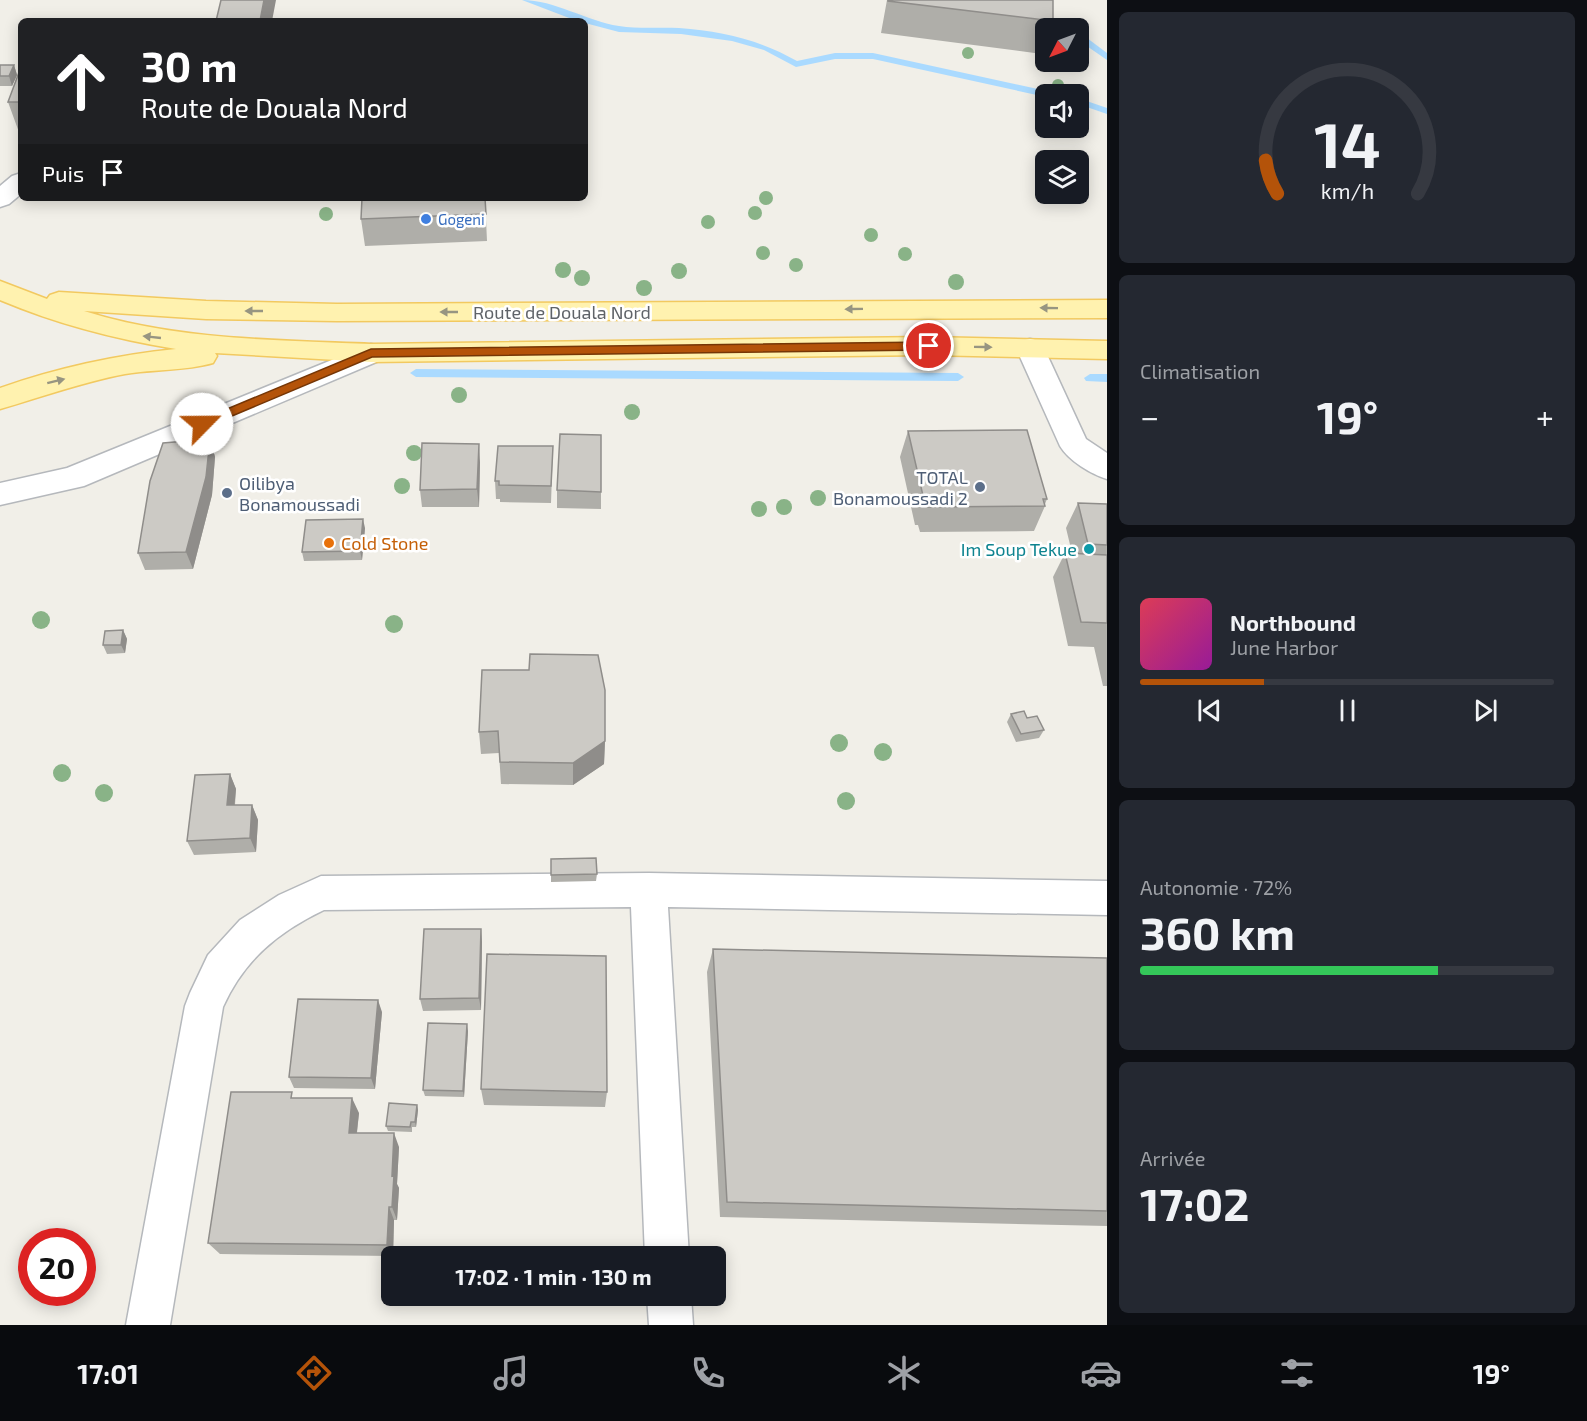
<!DOCTYPE html>
<html lang="fr">
<head>
<meta charset="utf-8">
<style>
  :root { --surface:#171b24; --page:#242831; --text:#f1f3f6; --muted:#9ea1a6; --line:#363941; --accent:#b45309 }
  body { margin:0; font-family:"Exo 2",sans-serif; background:var(--page); color:var(--text); height:100vh; display:flex; flex-direction:column; font-size:22px; white-space:nowrap }
  * { box-sizing:border-box; margin:0 }
  p { font-size:20px; color:var(--muted) }
  .icon { flex:none; width:33px; height:33px; fill:none; stroke:currentColor; stroke-width:2; stroke-linecap:round; stroke-linejoin:round }
  .map { position:relative; flex:1; overflow:hidden }
  .details { display:flex; flex-direction:column; gap:12px; padding:12px; background:#0d0f14; width:480px }
  .details>* { flex:none }
  .guide { position:absolute; left:18px; top:18px; width:570px; height:183px; border-radius:9px; box-shadow:0 3px 15px #0003; background:#202124; color:#fff; overflow:hidden }
  .needle { width:39px; rotate:228deg }
  .buttons { position:absolute; left:1035px; top:18px; display:grid; gap:12px }
  .buttons a { display:grid; place-items:center; width:54px; height:54px; border-radius:9px; background:var(--surface); box-shadow:0 3px 15px #0003; font-size:30px }
  .speed { position:absolute; left:18px; top:1228px; display:flex; gap:12px; font-size:30px; font-weight:700; text-align:center }
  .speed>* { display:grid; place-content:center; width:78px; height:78px; border-radius:50%; background:var(--surface); box-shadow:0 3px 15px #0003; line-height:1 }
  .speed .limit { border:9px solid #d22; background:#fff; color:#111 }
  .pin { position:absolute; display:grid; place-items:center; width:51px; height:51px; color:#fff; margin:-26px; border:3px solid #fff; border-radius:50%; box-shadow:0 2px 6px #0007 }
  .me { position:absolute; width:66px; margin:-33px; rotate:67deg; stroke-linejoin:round; filter:drop-shadow(0 0 4px #0008) }
  .turn { display:flex; align-items:center; gap:21px; height:126px; padding:0 24px; font-size:27px }
  .turn .icon { width:78px; height:78px; stroke-width:2.5 }
  .turn b { display:block; font-size:42px; line-height:51px }
  .then { display:flex; align-items:center; height:57px; padding:0 24px; background:#0003; gap:12px; font-size:22px }
  .big { font-size:45px; font-weight:700; line-height:1.1 }
  .details .widget { flex:1; display:flex; flex-direction:column; justify-content:center; gap:9px; min-width:0; padding:0 21px; border-radius:9px; background:var(--page) }
  .details .dial { align-items:center; gap:0 }
  .dial svg { height:156px; overflow:visible; fill:none; stroke:var(--line); stroke-width:7; stroke-linecap:round; text-anchor:middle }
  .dial text { fill:var(--text); stroke:none }
  .song { display:flex; align-items:center; gap:18px }
  .cover { width:72px; height:72px; border-radius:9px; background:linear-gradient(135deg,hsl(350 70% 55%),hsl(300 70% 35%)) }
  .played { height:6px; border-radius:3px; background:linear-gradient(90deg,var(--accent) 30%,var(--line) 30%) }
  .keys { display:flex; justify-content:space-around; direction:ltr }
  .heat { display:flex; justify-content:space-between; align-items:center; font-size:33px; direction:ltr }
  .charge { height:9px; border-radius:4px; background:linear-gradient(90deg,#34c759 72%,var(--line) 0) }
  .trip { position:absolute; left:381px; top:1246px; width:345px; height:60px; border-radius:9px; background:var(--surface); box-shadow:0 3px 15px #0003; font-weight:700; line-height:60px; text-align:center }
  .menu { display:flex; height:96px; justify-content:space-around; align-items:center; background:#090b0e; color:var(--muted) }
  .menu .icon { width:42px; height:42px }
  .menu .active { color:var(--accent) }
  .menu b { font-size:27px; color:var(--text) }
  main { display:flex; flex:1; min-height:0 }
  .map>svg:first-child { display:block }
</style>
</head>
<body>
<main>
<div class="map">
<svg width="1107" height="1325" viewBox="0 0 1107 1325">
  <rect width="100%" height="100%" fill="#f1efe8"/>
  <g fill="none" stroke-linecap="round" stroke-linejoin="round">
    <path fill="#aadaff" fill-rule="evenodd" d="M 522,0 C 555,0 586,21 619,26 C 638,29 659,27 679,28 C 722,31 760,40 797,61 L 835,53 L 873,53 L 1047,91 L 1052,94 L 1046,94 L 1046,97 L 873,59 L 835,59 L 796,67 L 764,50 L 732,41 L 681,34 L 619,32 L 585,23 L 585,21 L 577,21 Z
      M 1081,38 L 1087,38 L 1107,53 L 1107,60 L 1081,42 Z
      M 1078,98 L 1107,108 L 1107,114 L 1078,104 Z
      M 416,369 L 958,373 L 964,377 L 958,381 L 416,377 L 410,373 Z
      M 1090,374 L 1107,374 L 1107,382 L 1086,381 L 1084,378 Z"/>
    <defs>
      <path id="minor" d="M 21,173 L 21,194 L 9,204 L 0,207 L 0,186 L 12,176 Z
        M 1030,339 L 1040,341 L 1044,348 L 1086,439 L 1107,453 L 1107,479 C 1091,474 1069,461 1060,446 L 1016,348 L 1020,341 Z
        M 371,344 L 381,346 L 385,353 L 381,360 L 84,486 L 0,505 L 0,483 L 67,468 Z
        M 649,873 L 1107,881 L 1107,915 L 668,907 L 689,1257 L 645,1257 L 631,907 L 324,910 C 278,932 244,960 223,1007 L 170,1325 L 126,1325 L 185,1006 L 190,993 L 208,955 L 240,920 L 279,895 L 321,876 Z
        M 647,1296 L 691,1296 L 693,1325 L 649,1325 Z"/>
      <path id="major" d="M 0,281 L 47,299 L 50,295 L 59,292 L 206,301 L 337,304 L 1107,300 L 1107,318 L 337,321 L 206,319 L 84,311 C 175,340 276,340 371,344 L 929,337 L 1107,341 L 1107,359 L 929,355 L 371,362 L 215,353 L 217,356 L 213,363 C 185,371 154,369 125,374 C 82,382 42,397 0,409 L 0,388 C 57,368 116,355 176,349 C 115,339 57,324 0,300 Z"/>
    </defs>
    <use href="#minor" stroke="#b5b8bc" stroke-width="3"/>
    <use href="#major" stroke="#f2c960" stroke-width="3"/>
    <use href="#minor" fill="#fff" fill-rule="evenodd"/>
    <use href="#major" fill="#fff2af" fill-rule="evenodd"/>
  </g>
  <g fill="#89b387">
    <circle cx="968" cy="53" r="6"/>
    <circle cx="1058" cy="85" r="6"/>
    <circle cx="766" cy="198" r="7"/>
    <circle cx="755" cy="213" r="7"/>
    <circle cx="326" cy="214" r="7"/>
    <circle cx="708" cy="222" r="7"/>
    <circle cx="871" cy="235" r="7"/>
    <circle cx="763" cy="253" r="7"/>
    <circle cx="905" cy="254" r="7"/>
    <circle cx="796" cy="265" r="7"/>
    <circle cx="563" cy="270" r="8"/>
    <circle cx="679" cy="271" r="8"/>
    <circle cx="582" cy="278" r="8"/>
    <circle cx="956" cy="282" r="8"/>
    <circle cx="644" cy="288" r="8"/>
    <circle cx="459" cy="395" r="8"/>
    <circle cx="632" cy="412" r="8"/>
    <circle cx="414" cy="453" r="8"/>
    <circle cx="402" cy="486" r="8"/>
    <circle cx="818" cy="498" r="8"/>
    <circle cx="784" cy="507" r="8"/>
    <circle cx="759" cy="509" r="8"/>
    <circle cx="41" cy="620" r="9"/>
    <circle cx="394" cy="624" r="9"/>
    <circle cx="839" cy="743" r="9"/>
    <circle cx="883" cy="752" r="9"/>
    <circle cx="62" cy="773" r="9"/>
    <circle cx="104" cy="793" r="9"/>
    <circle cx="846" cy="801" r="9"/>
  </g>
  <path fill="#afaea9" d="M 887,0 L 1053,0 L 1053,21 L 1050,28 L 1046,28 L 1046,43 L 1042,54 L 881,33 Z
    M 0,65 L 14,65 L 17,75 L 12,86 L 0,86 Z
    M 21,67 L 21,135 L 20,135 L 8,102 Z
    M 485,198 L 487,241 L 365,246 L 361,219 Z
    M 908,431 L 1047,499 L 1045,504 L 1045,506 L 1034,531 L 920,532 L 918,525 L 915,525 L 900,457 Z
    M 210,439 L 215,457 L 212,495 L 193,569 L 145,570 L 138,553 Z
    M 553,446 L 551,503 L 500,502 L 500,499 L 496,499 L 495,481 Z
    M 480,462 L 479,507 L 422,507 L 420,490 Z
    M 557,490 L 601,492 L 601,509 L 557,508 Z
    M 1078,503 L 1107,504 L 1107,686 L 1103,686 L 1094,647 L 1068,646 L 1053,577 L 1065,553 L 1072,553 L 1066,528 Z
    M 365,528 L 362,560 L 304,561 L 302,552 Z
    M 123,630 L 127,639 L 125,653 L 107,654 L 103,645 Z
    M 482,670 L 605,741 L 604,764 L 573,785 L 501,784 L 499,753 L 481,754 L 479,732 Z
    M 1011,714 L 1027,718 L 1044,730 L 1039,738 L 1016,742 L 1007,722 Z
    M 230,774 L 236,789 L 235,805 L 252,805 L 258,820 L 256,852 L 194,855 L 187,841 Z
    M 551,859 L 597,874 L 596,881 L 551,882 Z
    M 481,929 L 482,942 L 481,1010 L 423,1011 L 420,999 Z
    M 713,949 L 1107,958 L 1107,1226 L 720,1217 L 707,972 Z
    M 382,1012 L 375,1089 L 294,1088 L 289,1077 Z
    M 468,1031 L 464,1097 L 425,1096 L 423,1090 Z
    M 481,1089 L 607,1092 L 605,1107 L 484,1105 Z
    M 295,1098 L 359,1113 L 357,1133 L 399,1147 L 397,1184 L 399,1188 L 397,1220 L 394,1220 L 393,1256 L 220,1254 L 208,1243 Z
    M 417,1105 L 418,1110 L 416,1127 L 412,1127 L 412,1132 L 388,1131 L 386,1126 Z"/>
  <path fill="#8f8d8a" d="M 264,0 L 276,0 L 272,21 L 260,21 Z
    M 14,65 L 17,75 L 12,86 L 9,76 Z
    M 210,439 L 215,457 L 212,495 L 193,569 L 186,552 Z
    M 479,444 L 480,462 L 479,507 L 477,489 Z
    M 363,519 L 365,528 L 362,560 L 360,551 Z
    M 123,630 L 127,639 L 125,653 L 121,645 Z
    M 605,741 L 604,764 L 573,785 L 573,763 Z
    M 230,774 L 236,789 L 233,820 L 227,805 Z
    M 252,805 L 258,820 L 256,852 L 250,838 Z
    M 481,929 L 482,942 L 481,1010 L 479,998 Z
    M 378,1000 L 382,1012 L 375,1089 L 371,1078 Z
    M 467,1024 L 468,1031 L 464,1097 L 463,1091 Z
    M 352,1098 L 359,1113 L 355,1148 L 349,1133 Z
    M 417,1105 L 418,1110 L 416,1127 L 415,1122 Z
    M 394,1133 L 399,1147 L 397,1184 L 399,1188 L 397,1220 L 392,1207 L 392,1176 Z
    M 389,1207 L 394,1220 L 393,1256 L 387,1245 Z"/>
  <path fill="#cccac5" stroke="#8f8d8a" stroke-width="1.5" d="M 221,0 L 264,0 L 260,21 L 216,21 Z
    M 888,0 L 1053,0 L 1053,21 L 888,1 Z
    M 0,65 L 14,65 L 9,76 L 0,76 Z
    M 21,67 L 21,102 L 8,102 Z
    M 362,198 L 485,198 L 486,214 L 361,219 Z
    M 1027,430 L 1047,499 L 1043,499 L 1045,506 L 928,507 L 927,500 L 924,500 L 908,431 Z
    M 560,434 L 601,435 L 601,492 L 557,490 Z
    M 210,439 L 206,477 L 186,552 L 138,553 L 150,481 L 163,443 Z
    M 422,443 L 479,444 L 477,489 L 420,490 Z
    M 498,446 L 553,446 L 551,486 L 499,485 L 499,481 L 495,481 Z
    M 1078,503 L 1107,504 L 1107,545 L 1088,544 Z
    M 363,519 L 360,551 L 302,552 L 306,520 Z
    M 1065,553 L 1107,555 L 1107,623 L 1081,622 Z
    M 123,630 L 121,645 L 103,645 L 105,631 Z
    M 530,654 L 598,655 L 605,690 L 605,741 L 573,763 L 500,762 L 498,731 L 479,732 L 482,670 L 529,670 Z
    M 1024,711 L 1027,718 L 1037,716 L 1044,730 L 1021,734 L 1011,714 Z
    M 230,774 L 227,805 L 252,805 L 250,838 L 187,841 L 195,775 Z
    M 596,858 L 597,874 L 551,875 L 551,859 Z
    M 424,929 L 481,929 L 479,998 L 420,999 Z
    M 713,949 L 1107,958 L 1107,1211 L 727,1202 Z
    M 487,954 L 606,956 L 607,1092 L 481,1089 Z
    M 298,999 L 378,1000 L 371,1078 L 289,1077 Z
    M 428,1023 L 467,1024 L 463,1091 L 423,1090 Z
    M 231,1092 L 292,1092 L 291,1098 L 352,1098 L 349,1133 L 394,1133 L 392,1176 L 394,1175 L 392,1207 L 389,1207 L 387,1245 L 208,1243 Z
    M 389,1103 L 417,1105 L 415,1122 L 411,1122 L 410,1127 L 386,1126 Z"/>
  <defs><path id="oneway-solid" d="M-6-.8H1V-3.2L6.5 0L1 3.2V.8H-6Z" transform="scale(1.5)"/></defs>
  <g fill="#979581">
    <use href="#oneway-solid" transform="translate(1049 308) rotate(-179)"/>
    <use href="#oneway-solid" transform="translate(854 309) rotate(179)"/>
    <use href="#oneway-solid" transform="translate(254 311) rotate(-180)"/>
    <use href="#oneway-solid" transform="translate(449 312) rotate(-180)"/>
    <use href="#oneway-solid" transform="translate(152 337) rotate(-174)"/>
    <use href="#oneway-solid" transform="translate(983 347) rotate(1)"/>
    <use href="#oneway-solid" transform="translate(56 381) rotate(-14)"/>
  </g>
  <path fill="#b45309" stroke="#753606" stroke-width="1.5" d="M 929,342 L 935,346 L 929,350 L 372,357 L 206,427 L 198,427 L 196,424 L 198,421 L 371,349 Z"/>
  <circle fill="#3f7fe0" stroke="#fff" stroke-width="2" cx="426" cy="219" r="6"/>
  <g fill="#5c6f8a" stroke="#fff" stroke-width="2">
    <circle cx="980" cy="487" r="6"/>
    <circle cx="227" cy="493" r="6"/>
  </g>
  <circle fill="#e8710a" stroke="#fff" stroke-width="2" cx="329" cy="543" r="6"/>
  <circle fill="#0f9aa8" stroke="#fff" stroke-width="2" cx="1089" cy="549" r="6"/>
  <g text-anchor="middle" dominant-baseline="central" stroke-width="5" stroke-linejoin="round" paint-order="stroke">
    <g font-size="15" fill="#366cbe" stroke="#fff" text-anchor="start">
      <text x="438" y="219">Gogeni</text>
    </g>
    <g font-size="18" fill="#5f6368" stroke="#fff">
      <text x="562" y="312">Route de Douala Nord</text>
    </g>
    <g font-size="18" fill="#4e5e75" stroke="#fff" text-anchor="end">
      <text x="968" y="477">TOTAL<tspan x="968" dy="21">Bonamoussadi 2</tspan></text>
      <text x="239" y="483" text-anchor="start">Oilibya<tspan x="239" dy="21">Bonamoussadi</tspan></text>
    </g>
    <g font-size="18" fill="#c56008" stroke="#fff" text-anchor="start">
      <text x="341" y="543">Cold Stone</text>
    </g>
    <g font-size="18" fill="#0d838f" stroke="#fff" text-anchor="end">
      <text x="1077" y="549">Im Soup Tekue</text>
    </g>
  </g>
</svg>
<div class="buttons">
<a><svg class="needle" viewBox="-14 -14 28 28"><path d="M0-13l5 13h-10z" fill="#e53935"/><path d="M0 13l5-13h-10z" fill="#9ea1a6"/></svg></a>
<a><svg class="icon" aria-label="sound" viewBox="0 0 24 24"><path d="M4 9h4l5-4v14l-5-4H4zM17 9q2 3 0 6"/></svg></a>
<a><svg class="icon" aria-label="layers" viewBox="0 0 24 24"><path d="M12 4l9 5-9 5-9-5zM3 14l9 5 9-5"/></svg></a>
</div>
<div class="speed"><div class="limit">20</div></div>
<div class="pin" style="left:929px;top:346px;background:#d93025"><svg class="icon" aria-label="arrive" viewBox="0 0 24 24"><path d="M6 21V4h12l-3 4 3 4H6"/></svg></div>
<svg class="me" style="left:202px;top:424px" viewBox="-20 -20 40 40"><circle r="19" fill="#fff"/><path d="M0-13L10 11 0 6-10 11z" fill="#b45309"/></svg>
<div class="trip">17:02 · 1 min · 130 m</div>
<div class="guide">
<div class="turn"><svg class="icon" aria-label="ahead" viewBox="0 0 24 24"><path d="M12 20V5M6 11l6-6 6 6"/></svg><div><b>30 m</b>Route de Douala Nord</div></div>
<div class="then">Puis<svg class="icon" aria-label="arrive" viewBox="0 0 24 24"><path d="M6 21V4h12l-3 4 3 4H6"/></svg></div>
</div>
</div>
<section class="details">
<div class="widget dial"><svg viewBox="0 0 100 80">
<path d="M14 69A42 42 0 1 1 86 69"/>
<path d="M14 69A42 42 0 0 1 8 52" stroke="#b45309"/>
<text x="50" y="56" font-size="32" font-weight="700">14</text>
<text x="50" y="72" font-size="11">km/h</text>
</svg></div>
<div class="widget"><p>Climatisation</p>
<div class="heat"><a>−</a><b class="big">19°</b><a>+</a></div>
</div>
<div class="widget">
<div class="song"><i class="cover"></i><div><b>Northbound</b><p>June Harbor</p></div></div>
<div class="played"></div>
<div class="keys"><svg class="icon" aria-label="previous" viewBox="0 0 24 24"><path d="M18 5L8 12l10 7zM5 5v14"/></svg><svg class="icon" aria-label="pause" viewBox="0 0 24 24"><path d="M8 5v14M16 5v14"/></svg><svg class="icon" aria-label="next" viewBox="0 0 24 24"><path d="M6 5l10 7-10 7zM19 5v14"/></svg></div>
</div>
<div class="widget"><p>Autonomie · 72%</p><b class="big">360 km</b><div class="charge"></div></div>
<div class="widget"><p>Arrivée</p><b class="big">17:02</b></div>
</section>
</main>
<nav class="menu">
<b>17:01</b>
<svg class="icon active" aria-label="directions" viewBox="0 0 24 24"><path d="M12 3l9 9-9 9-9-9zM9 14v-3h6M13 9l2 2-2 2"/></svg>
<svg class="icon" aria-label="music" viewBox="0 0 24 24"><path d="M9 18V5l10-2v13"/><circle cx="6" cy="18" r="3"/><circle cx="16" cy="16" r="3"/></svg>
<svg class="icon" aria-label="phone" viewBox="0 0 24 24"><path d="M5 4h4l2 5-3 2q2 4 5 5l2-3 5 2v4C11 20 4 13 5 4z"/></svg>
<svg class="icon" aria-label="climate" viewBox="0 0 24 24"><path d="M12 3v18M4 7l16 10M4 17L20 7"/></svg>
<svg class="icon" aria-label="car" viewBox="0 0 24 24"><path d="M5 17H2v-5l4-1 3-4h7l3 4 3 1v5h-3M9 17h6M6 11h13"/><circle cx="7" cy="17" r="2"/><circle cx="17" cy="17" r="2"/></svg>
<svg class="icon" aria-label="filters" viewBox="0 0 24 24"><path d="M4 7h16M4 17h16"/><circle cx="9" cy="7" r="2"/><circle cx="15" cy="17" r="2"/></svg>
<b>19°</b>
</nav>
</body>
</html>
